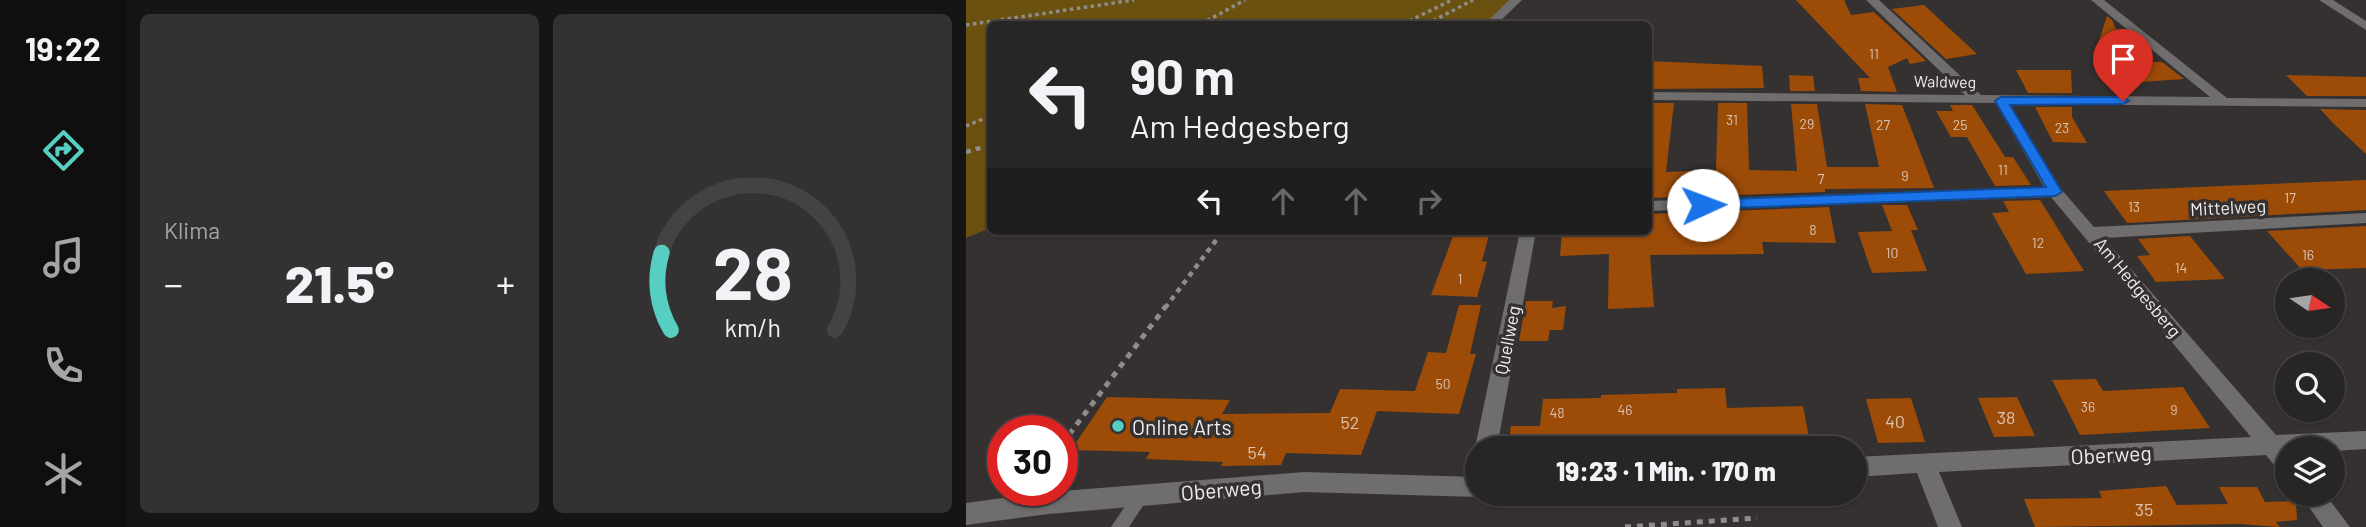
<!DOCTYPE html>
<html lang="de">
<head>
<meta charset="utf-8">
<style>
  :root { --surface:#282525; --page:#343132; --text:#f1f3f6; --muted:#a5a5a7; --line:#444242; --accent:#57cec2 }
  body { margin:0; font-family:Barlow,sans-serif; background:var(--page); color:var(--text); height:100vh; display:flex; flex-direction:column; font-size:26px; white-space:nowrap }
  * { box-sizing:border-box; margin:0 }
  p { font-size:23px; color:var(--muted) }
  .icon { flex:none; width:38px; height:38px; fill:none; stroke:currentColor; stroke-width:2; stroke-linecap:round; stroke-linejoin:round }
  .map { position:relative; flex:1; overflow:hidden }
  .drawer { display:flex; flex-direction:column; gap:14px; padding:14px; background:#161414; width:840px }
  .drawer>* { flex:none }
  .hud { position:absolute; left:21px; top:21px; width:665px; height:214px; border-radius:10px; box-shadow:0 2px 5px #0004,0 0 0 2px var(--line); background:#282525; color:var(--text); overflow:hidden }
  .needle { width:46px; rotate:103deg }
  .tools { position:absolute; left:1309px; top:268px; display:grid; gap:14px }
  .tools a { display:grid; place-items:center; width:70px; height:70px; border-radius:50%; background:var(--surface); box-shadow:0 2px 5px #0004,0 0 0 2px var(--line); font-size:35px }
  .speed { position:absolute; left:21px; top:415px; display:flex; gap:14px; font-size:35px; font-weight:700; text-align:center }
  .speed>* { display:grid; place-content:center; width:91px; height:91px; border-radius:50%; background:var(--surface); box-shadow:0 2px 5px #0004,0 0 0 2px var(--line); line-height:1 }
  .speed .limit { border:10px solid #d22; background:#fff; color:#111 }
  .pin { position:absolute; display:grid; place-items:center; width:60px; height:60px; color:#fff; margin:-72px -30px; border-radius:50% 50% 50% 0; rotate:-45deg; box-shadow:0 0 7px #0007 }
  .pin .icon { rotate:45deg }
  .me { position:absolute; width:77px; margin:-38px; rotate:88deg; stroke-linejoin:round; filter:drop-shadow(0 0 5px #0008) }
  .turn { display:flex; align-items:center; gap:24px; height:147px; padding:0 28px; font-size:32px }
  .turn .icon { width:91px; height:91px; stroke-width:2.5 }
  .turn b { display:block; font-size:49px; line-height:60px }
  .lanes { display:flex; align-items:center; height:66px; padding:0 28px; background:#0003; justify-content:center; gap:35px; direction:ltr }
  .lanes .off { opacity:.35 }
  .big { font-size:52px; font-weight:800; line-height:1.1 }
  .drawer .tile { flex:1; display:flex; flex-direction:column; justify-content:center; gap:10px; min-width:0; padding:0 24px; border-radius:10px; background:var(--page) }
  .drawer .dial { align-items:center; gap:0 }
  .dial svg { height:182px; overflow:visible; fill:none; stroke:var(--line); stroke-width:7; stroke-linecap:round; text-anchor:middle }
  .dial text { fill:var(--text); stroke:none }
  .heat { display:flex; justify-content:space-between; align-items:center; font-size:38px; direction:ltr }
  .drawer .tiles { flex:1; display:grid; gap:14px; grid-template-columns:repeat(2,1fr) }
  .trip { position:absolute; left:499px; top:436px; width:402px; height:70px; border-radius:35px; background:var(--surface); box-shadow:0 2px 5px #0004,0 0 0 2px var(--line); font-weight:800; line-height:70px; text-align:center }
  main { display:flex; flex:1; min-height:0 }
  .tab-bar { display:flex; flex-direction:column; width:126px; justify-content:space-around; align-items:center; background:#100f0f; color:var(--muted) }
  .tab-bar .icon { width:49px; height:49px }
  .tab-bar .active { color:var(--accent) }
  .tab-bar b { font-size:32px; color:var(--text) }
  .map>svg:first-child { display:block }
</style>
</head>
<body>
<main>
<nav class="tab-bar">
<b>19:22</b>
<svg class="icon active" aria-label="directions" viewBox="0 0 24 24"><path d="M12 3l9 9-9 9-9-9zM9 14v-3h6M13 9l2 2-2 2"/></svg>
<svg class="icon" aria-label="music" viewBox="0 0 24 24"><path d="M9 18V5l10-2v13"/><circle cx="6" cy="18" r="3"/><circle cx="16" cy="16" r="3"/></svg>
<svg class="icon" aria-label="phone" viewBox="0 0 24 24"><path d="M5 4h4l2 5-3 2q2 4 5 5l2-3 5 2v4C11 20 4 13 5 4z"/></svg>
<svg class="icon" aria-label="climate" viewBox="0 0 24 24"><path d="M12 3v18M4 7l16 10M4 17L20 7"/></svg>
</nav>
<section class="drawer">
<div class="tiles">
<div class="tile"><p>Klima</p>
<div class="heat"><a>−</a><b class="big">21.5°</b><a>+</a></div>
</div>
<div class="tile dial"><svg viewBox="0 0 100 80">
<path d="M14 69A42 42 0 1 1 86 69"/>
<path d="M14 69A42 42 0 0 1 10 35" stroke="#57cec2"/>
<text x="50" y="56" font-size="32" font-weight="700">28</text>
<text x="50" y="72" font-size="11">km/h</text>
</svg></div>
</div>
</section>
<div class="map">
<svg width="1400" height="527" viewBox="0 0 1400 527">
  <rect width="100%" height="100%" fill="#353131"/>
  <path fill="#6b5110" d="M 0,0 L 545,0 L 520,24 L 24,24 L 24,228 L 0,238 Z"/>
  <path fill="#9d4c08" d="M 830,0 L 878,0 L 885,15 L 908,12 L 960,61 L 944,64 L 941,58 L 922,67 L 931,92 L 895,91 L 892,78 L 904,78 Z
    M 958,5 L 1011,54 L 980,59 L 926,9 Z
    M 1141,16 L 1146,20 L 1165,62 L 1196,62 L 1218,79 L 1146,84 L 1131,47 Z
    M 682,61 L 796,66 L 798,88 L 682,89 Z
    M 1050,70 L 1105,70 L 1106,93 L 1062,93 Z
    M 823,75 L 847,76 L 849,91 L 824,91 Z
    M 1320,75 L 1400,77 L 1400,96 L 1341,96 Z
    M 682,103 L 708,103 L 700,172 L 750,170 L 752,103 L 781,103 L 783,170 L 831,171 L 825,104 L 851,104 L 861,167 L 913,167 L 899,104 L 936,105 L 968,188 L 859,189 L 859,192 L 682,198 Z
    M 984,105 L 1006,105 L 1039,157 L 1047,157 L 1065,185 L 1029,186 L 1001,137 L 985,137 L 970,111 L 987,111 Z
    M 1069,107 L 1106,107 L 1106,117 L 1121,143 L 1087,142 Z
    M 1354,109 L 1400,110 L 1400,154 L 1369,125 Z
    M 1400,180 L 1400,210 L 1161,223 L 1138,191 Z
    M 1074,200 L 1084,216 L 1118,271 L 1060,274 L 1026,213 L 1043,212 L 1037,201 Z
    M 916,205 L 941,205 L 952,230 L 941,230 L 945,230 L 961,271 L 906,273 L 892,232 L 926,231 Z
    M 863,207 L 870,243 L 796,242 L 798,254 L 684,255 L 688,307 L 642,309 L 643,254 L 594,256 L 596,231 L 682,231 L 682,214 Z
    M 1400,226 L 1400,268 L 1336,270 L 1301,231 Z
    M 489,231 L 524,231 L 516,261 L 521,262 L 511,297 L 465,295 Z
    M 1224,236 L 1259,279 L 1190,282 L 1171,256 L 1184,255 L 1172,239 Z
    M 560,301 L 587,301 L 586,308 L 600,306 L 597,330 L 584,330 L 582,341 L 553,341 Z
    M 493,305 L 515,305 L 504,354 L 510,354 L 493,414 L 411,411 L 395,455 L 320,453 L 315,465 L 255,466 L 257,462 L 180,459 L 184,452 L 105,450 L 141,397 L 264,400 L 256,414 L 364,413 L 374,389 L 449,391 L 462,352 L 480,353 Z
    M 1130,379 L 1137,391 L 1217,387 L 1244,428 L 1114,435 L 1086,380 Z
    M 759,388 L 761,408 L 837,406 L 845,448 L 542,448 L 545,426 L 574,426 L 577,399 L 635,398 L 635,395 L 711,393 L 711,389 Z
    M 1051,397 L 1069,436 L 1028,437 L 1012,398 Z
    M 945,398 L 959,442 L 912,443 L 900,399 Z
    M 1200,486 L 1211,505 L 1262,504 L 1253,487 L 1291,487 L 1299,502 L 1330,501 L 1331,520 L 1310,522 L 1314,527 L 1273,524 L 1069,527 L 1058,499 L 1136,498 L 1133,491 Z"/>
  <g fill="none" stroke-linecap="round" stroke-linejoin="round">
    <path stroke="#8f8c8c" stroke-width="3.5" stroke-dasharray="3.5 3.5" stroke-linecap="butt" d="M 235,24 L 279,0
      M 437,24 L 486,0
      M 461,24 L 507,0
      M 0,25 L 168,0
      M 0,126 L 24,116"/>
    <path stroke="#8f8c8c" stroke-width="4.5" stroke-dasharray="5 5" stroke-linecap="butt" d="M 0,152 L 24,145
      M 199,308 L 257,231"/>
    <path stroke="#8f8c8c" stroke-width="5" stroke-dasharray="6 6" stroke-linecap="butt" d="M 96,444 L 200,306
      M 659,527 L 791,518"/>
    <path fill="#6f6d6e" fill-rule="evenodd" d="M 176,488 L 182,490 L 184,495 L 163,527 L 145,527 L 170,490 Z"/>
    <path fill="#6f6d6e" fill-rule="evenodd" d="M 543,0 L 556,0 L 531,24 L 519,24 Z
      M 900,0 L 913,0 L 1015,95 L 1244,97 L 1125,0 L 1138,0 L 1261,98 L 1400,99 L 1400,107 L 1043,104 L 1095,189 L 1128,227 L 1400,213 L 1400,223 L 1138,238 L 1310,435 L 1400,431 L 1400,449 L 1367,451 L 1367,448 L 1321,448 L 1321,474 L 1313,471 L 1300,455 L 973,472 L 996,527 L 972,527 L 951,473 L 889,477 L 889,457 L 1285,437 L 1085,197 L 682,211 L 682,201 L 1078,187 L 1030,103 L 682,100 L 682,92 L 999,95 Z
      M 1353,0 L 1367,0 L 1400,21 L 1400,30 Z
      M 554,231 L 570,231 L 531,448 L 511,448 L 511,452 L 509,448 Z
      M 338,472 L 511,477 L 511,494 L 519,494 L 511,497 L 338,492 L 83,514 L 0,525 L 0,503 L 83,492 Z
      M 1334,494 L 1359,494 L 1384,527 L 1357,527 Z"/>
  </g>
  <path fill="#1a73e8" stroke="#114b97" stroke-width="2" d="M 1035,97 L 1157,97 L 1163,101 L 1157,104 L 1044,105 L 1096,192 L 1089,196 L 737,209 L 729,205 L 737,200 L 1080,187 L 1029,101 Z"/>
  <circle fill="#57cec2" stroke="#353131" stroke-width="2.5" cx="152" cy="426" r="7"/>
  <g text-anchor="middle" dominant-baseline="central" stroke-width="7" stroke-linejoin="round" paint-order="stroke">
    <g font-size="14" fill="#dac4b3">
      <text x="908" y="53">11</text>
      <text x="766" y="119">31</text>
      <text x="841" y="123">29</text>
      <text x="917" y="124">27</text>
      <text x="994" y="124">25</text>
      <text x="1096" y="127">23</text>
      <text x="1037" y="169">11</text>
      <text x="939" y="175">9</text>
      <text x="855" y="178">7</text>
      <text x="1324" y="197">17</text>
      <text x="1168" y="206">13</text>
      <text x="847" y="229">8</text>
      <text x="1072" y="242">12</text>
      <text x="926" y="252">10</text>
      <text x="1342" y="254">16</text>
      <text x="1215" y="267">14</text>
      <text x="494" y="278">1</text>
      <text x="477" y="383">50</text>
      <text x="1122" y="406">36</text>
      <text x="659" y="409">46</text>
      <text x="1208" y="409">9</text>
      <text x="591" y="412">48</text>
    </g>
    <g font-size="16" fill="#eeecec" stroke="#353131">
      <text transform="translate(979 81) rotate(1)">Waldweg</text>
    </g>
    <g font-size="18" fill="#eeecec" stroke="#353131">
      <text transform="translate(1262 207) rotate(-3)">Mittelweg</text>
      <text transform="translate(1172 287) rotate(50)">Am Hedgesberg</text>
      <text transform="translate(541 340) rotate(-79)">Quellweg</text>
    </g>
    <g font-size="18" fill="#dac4b3">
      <text x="1040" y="417">38</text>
      <text x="929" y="421">40</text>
      <text x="384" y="422">52</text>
      <text x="291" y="452">54</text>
      <text x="1178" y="509">35</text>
    </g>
    <g font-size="21" fill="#eeecec" stroke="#353131" text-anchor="start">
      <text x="166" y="426">Online Arts</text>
    </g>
    <g font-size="21" fill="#eeecec" stroke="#353131">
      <text transform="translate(1145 454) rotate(-3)">Oberweg</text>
      <text transform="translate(255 489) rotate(-5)">Oberweg</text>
    </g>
  </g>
</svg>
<div class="tools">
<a><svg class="needle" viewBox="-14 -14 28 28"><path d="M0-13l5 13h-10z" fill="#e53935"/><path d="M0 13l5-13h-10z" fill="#a5a5a7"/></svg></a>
<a><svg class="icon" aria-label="search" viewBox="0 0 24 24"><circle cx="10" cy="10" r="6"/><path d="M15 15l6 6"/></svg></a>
<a><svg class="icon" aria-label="layers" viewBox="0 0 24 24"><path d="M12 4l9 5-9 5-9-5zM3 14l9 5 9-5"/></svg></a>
</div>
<div class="speed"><div class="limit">30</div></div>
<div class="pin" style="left:1157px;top:101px;background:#d93025"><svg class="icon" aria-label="arrive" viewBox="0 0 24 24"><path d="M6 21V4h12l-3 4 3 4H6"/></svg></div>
<svg class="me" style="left:737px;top:205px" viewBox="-20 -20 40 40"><circle r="19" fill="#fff"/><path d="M0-13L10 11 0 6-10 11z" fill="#1a73e8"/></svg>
<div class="trip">19:23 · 1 Min. · 170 m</div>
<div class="hud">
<div class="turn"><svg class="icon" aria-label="left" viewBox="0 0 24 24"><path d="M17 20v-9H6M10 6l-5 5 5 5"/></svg><div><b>90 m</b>Am Hedgesberg</div></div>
<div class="lanes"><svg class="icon" aria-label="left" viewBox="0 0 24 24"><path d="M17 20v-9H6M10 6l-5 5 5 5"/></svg><svg class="icon off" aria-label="ahead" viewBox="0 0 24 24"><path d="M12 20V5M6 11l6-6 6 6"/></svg><svg class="icon off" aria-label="ahead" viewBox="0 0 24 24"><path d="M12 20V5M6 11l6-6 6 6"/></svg><svg class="icon off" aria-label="right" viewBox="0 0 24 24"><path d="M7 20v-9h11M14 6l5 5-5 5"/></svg></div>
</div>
</div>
</main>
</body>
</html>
